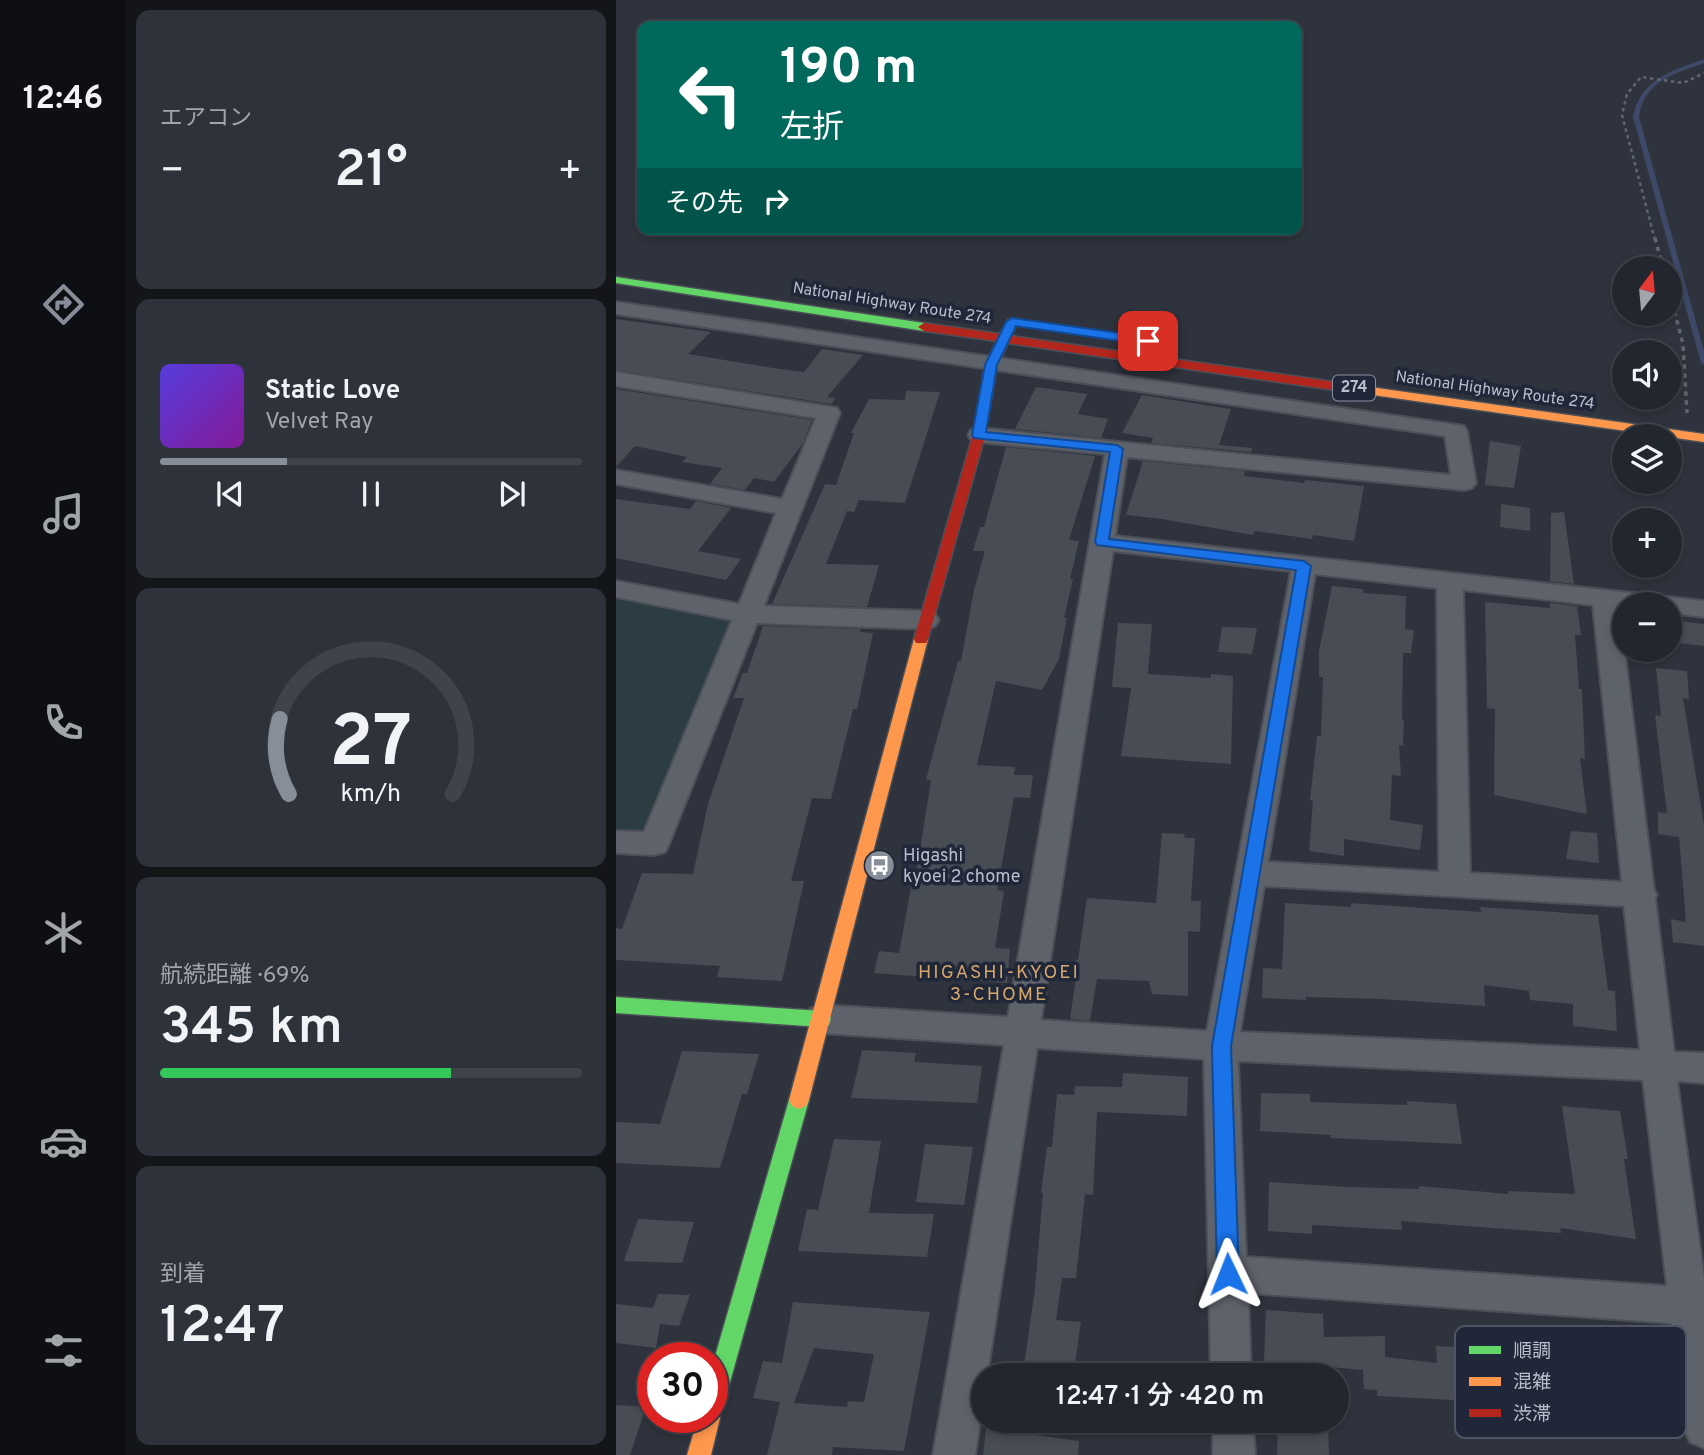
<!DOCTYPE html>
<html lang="ja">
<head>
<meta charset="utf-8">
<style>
  :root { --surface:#22262e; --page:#2e323a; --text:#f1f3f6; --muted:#a2a5aa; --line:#3f434a; --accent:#888d9a }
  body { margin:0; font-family:Overpass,"Noto Sans JP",sans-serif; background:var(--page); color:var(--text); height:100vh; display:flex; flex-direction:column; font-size:26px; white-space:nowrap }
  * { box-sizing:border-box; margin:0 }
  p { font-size:23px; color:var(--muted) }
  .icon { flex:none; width:38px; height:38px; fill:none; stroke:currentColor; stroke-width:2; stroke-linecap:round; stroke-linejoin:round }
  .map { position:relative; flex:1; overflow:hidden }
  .details { display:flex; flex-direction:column; gap:10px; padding:10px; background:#131519; width:490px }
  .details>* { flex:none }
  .top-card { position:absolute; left:21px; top:21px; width:665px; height:214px; border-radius:14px; box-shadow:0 4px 10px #0003,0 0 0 2px var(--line); background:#00695c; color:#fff; overflow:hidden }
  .needle { width:46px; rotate:16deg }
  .controls { position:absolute; left:996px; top:256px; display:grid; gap:14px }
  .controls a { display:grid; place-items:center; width:70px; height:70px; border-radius:50%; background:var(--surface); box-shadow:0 4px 10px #0003,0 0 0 2px var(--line); font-size:35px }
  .speed { position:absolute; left:21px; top:1342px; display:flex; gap:14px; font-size:35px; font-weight:700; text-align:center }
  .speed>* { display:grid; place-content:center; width:91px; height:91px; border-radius:50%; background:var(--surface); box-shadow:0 4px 10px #0003,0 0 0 2px var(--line); line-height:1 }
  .speed .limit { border:10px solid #d22; background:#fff; color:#111 }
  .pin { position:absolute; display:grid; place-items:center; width:60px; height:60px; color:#fff; margin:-30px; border-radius:14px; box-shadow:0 4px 10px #0006 }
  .me { position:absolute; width:77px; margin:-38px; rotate:358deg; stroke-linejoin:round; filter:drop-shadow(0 0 5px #0008) }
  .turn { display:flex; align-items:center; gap:24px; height:147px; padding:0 28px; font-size:32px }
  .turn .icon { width:91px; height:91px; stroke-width:2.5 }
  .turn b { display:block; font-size:49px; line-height:60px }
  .then { display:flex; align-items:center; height:66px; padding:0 28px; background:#0003; gap:14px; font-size:26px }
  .big { font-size:52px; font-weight:600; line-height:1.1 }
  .details .card { flex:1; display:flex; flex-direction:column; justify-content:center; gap:10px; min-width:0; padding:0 24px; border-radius:14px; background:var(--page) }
  .details .dial { align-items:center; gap:0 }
  .dial svg { height:182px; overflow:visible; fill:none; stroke:var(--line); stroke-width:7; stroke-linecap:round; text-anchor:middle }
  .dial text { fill:var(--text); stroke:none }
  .song { display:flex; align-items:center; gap:21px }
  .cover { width:84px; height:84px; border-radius:10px; background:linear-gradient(135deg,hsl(250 70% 55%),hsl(290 70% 35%)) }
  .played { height:7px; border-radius:4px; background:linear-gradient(90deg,var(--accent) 30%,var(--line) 30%) }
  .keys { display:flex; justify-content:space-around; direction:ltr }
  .heat { display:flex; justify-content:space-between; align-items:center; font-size:38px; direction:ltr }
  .charge { height:10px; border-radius:5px; background:linear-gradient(90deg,#34c759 69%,var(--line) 0) }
  .trip { position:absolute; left:355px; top:1363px; width:378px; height:70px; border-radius:35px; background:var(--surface); box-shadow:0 4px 10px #0003,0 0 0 2px var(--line); font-weight:600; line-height:70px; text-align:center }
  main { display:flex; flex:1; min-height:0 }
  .dock { display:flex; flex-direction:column; width:126px; justify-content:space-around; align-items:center; background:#0e0f12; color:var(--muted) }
  .dock .icon { width:49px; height:49px }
  .dock .selected { color:var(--accent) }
  .dock b { font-size:32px; color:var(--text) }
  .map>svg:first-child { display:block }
</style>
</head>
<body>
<main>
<nav class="dock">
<b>12:46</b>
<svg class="icon selected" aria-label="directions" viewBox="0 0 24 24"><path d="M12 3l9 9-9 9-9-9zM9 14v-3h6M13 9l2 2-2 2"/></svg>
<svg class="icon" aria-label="music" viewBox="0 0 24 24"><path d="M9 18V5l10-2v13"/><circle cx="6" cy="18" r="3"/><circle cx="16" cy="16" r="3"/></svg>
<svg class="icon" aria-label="phone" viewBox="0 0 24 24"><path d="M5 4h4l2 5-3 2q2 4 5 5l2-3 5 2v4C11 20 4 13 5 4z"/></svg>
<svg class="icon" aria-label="climate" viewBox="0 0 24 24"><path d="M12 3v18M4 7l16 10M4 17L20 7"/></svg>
<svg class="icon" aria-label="car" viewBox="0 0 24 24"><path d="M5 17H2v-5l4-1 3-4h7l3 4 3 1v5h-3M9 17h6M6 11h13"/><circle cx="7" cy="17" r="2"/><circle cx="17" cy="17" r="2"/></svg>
<svg class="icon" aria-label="filters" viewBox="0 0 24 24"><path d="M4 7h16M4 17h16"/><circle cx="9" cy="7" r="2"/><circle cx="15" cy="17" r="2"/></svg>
</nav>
<section class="details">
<div class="card"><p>エアコン</p>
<div class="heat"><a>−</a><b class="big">21°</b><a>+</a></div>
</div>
<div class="card">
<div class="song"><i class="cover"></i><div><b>Static Love</b><p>Velvet Ray</p></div></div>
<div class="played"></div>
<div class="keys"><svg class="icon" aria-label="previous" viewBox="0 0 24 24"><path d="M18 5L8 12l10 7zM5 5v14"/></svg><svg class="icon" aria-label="pause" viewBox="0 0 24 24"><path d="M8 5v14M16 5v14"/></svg><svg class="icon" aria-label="next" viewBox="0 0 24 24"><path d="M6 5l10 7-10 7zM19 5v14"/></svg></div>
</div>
<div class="card dial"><svg viewBox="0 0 100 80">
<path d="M14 69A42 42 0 1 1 86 69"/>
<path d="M14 69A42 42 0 0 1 10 36" stroke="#888d9a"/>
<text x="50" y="56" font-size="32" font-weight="700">27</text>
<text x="50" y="72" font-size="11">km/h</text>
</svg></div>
<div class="card"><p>航続距離 · 69%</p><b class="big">345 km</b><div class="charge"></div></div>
<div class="card"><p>到着</p><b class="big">12:47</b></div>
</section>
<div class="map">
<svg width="1088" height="1455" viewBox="0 0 1088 1455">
  <rect width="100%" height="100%" fill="#2e333d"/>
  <path fill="#2b3d43" d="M 0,589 L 131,614 L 38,844 L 0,842 Z"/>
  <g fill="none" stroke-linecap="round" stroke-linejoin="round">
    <path fill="#3d4967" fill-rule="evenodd" d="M 1088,59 L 1088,63 C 1057,75 1029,80 1023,117 L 1088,351 L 1088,365 L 1085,363 L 1017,117 C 1024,79 1056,71 1088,59 Z"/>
  </g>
  <path fill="#484c55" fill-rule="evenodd" d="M 0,319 L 95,332 L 72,354 L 157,368 L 188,372 L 206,349 L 247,355 L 211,397 L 220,398 L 215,404 L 0,370 Z
    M 420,387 L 471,394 L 462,414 L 492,419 L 485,438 L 399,429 Z
    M 0,389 L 196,420 L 187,443 L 158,482 L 138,478 L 129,490 L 94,484 L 106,468 L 66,462 L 71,457 L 19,446 L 0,467 Z
    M 290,391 L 324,392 L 289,503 L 243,500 L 238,512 L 231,511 L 210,564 L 263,565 L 251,607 L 156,604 L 209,484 L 220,485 L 238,433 L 235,433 L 253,399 L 289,400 Z
    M 526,395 L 615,409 L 603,445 L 636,448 L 635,452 L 535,443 L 537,438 L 506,433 Z
    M 874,441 L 905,446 L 898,488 L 869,485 Z
    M 390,447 L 479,456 L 453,540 L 463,541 L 454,579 L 457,579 L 448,618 L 451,618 L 443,659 L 426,690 L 380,681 L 361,765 L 399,767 L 398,775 L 417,775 L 414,798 L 398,797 L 381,890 L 388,891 L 379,948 L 394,949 L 391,983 L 258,973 L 263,951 L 283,953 L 297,876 L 300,876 L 315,780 L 310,779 L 342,661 L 345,661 L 358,590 L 369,551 L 357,551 L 364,527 L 368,527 Z
    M 527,461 L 629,471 L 628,476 L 688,483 L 689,480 L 748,486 L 738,541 L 697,535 L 696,539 L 639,531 L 637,535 L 546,519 L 510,515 Z
    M 0,499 L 74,509 L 80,501 L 115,508 L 82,551 L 125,559 L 110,580 L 0,558 Z
    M 885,504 L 914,508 L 914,531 L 884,527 Z
    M 948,512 L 958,584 L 934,581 L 935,513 Z
    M 716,586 L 747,589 L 747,593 L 790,596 L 789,629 L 798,630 L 795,653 L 787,653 L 786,720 L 788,721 L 787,746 L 783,745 L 785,776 L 776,775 L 774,820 L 807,825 L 804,850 L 728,839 L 728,856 L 693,851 L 697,801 L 694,800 L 701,736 L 705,736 L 707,677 L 703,677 L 703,651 Z
    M 869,602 L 934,608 L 934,603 L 961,606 L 965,635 L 959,635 L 963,689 L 966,689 L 969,759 L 964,758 L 971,814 L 878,795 L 879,709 L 871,708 Z
    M 1054,620 L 1088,624 L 1088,646 L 1054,642 Z
    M 502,623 L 536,624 L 532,674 L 595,678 L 595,674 L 617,676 L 615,764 L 505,756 L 515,688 L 496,687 Z
    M 147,626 L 245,629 L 244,632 L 257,633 L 241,709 L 237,709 L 215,799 L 196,798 L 175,881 L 188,881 L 166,981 L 101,977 L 104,966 L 0,960 L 0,928 L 6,929 L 26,873 L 77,874 L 92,804 L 128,698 L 117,698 L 127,673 L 131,673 Z
    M 606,627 L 641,628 L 636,654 L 602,652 Z
    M 1040,668 L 1071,671 L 1073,699 L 1067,698 L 1088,825 L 1088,946 L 1057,942 L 1055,919 L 1070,922 L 1063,837 L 1042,834 L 1042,812 L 1051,813 L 1039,715 L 1045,716 Z
    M 955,831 L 981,833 L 983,863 L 950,859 Z
    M 546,833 L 568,834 L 569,838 L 579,838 L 575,901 L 585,901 L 584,932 L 572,931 L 572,996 L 536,994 L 533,981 L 481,979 L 474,1021 L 454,1019 L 459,984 L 459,960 L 462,960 L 471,898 L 540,903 Z
    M 669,903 L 735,907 L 735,903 L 865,912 L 864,907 L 982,915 L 992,990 L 999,991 L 1001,1031 L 957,1026 L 957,1004 L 914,1000 L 913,991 L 868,985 L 869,1006 L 766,999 L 690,997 L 690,1000 L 646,998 L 647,968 L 666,969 Z
    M 246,1050 L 300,1053 L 298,1062 L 366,1066 L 361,1103 L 235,1098 Z
    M 66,1051 L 143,1054 L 131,1094 L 126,1094 L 104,1168 L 0,1163 L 0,1122 L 44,1124 Z
    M 507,1073 L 572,1077 L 571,1116 L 481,1112 L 477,1195 L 469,1194 L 460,1278 L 446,1278 L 440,1320 L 465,1322 L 457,1376 L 407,1373 L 419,1289 L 427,1193 L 425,1193 L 431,1147 L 436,1147 L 441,1094 L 458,1095 L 459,1086 L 506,1087 Z
    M 645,1093 L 694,1094 L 694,1102 L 791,1105 L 791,1101 L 840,1104 L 846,1144 L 715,1138 L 715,1135 L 644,1131 Z
    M 946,1106 L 1004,1111 L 1012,1159 L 1008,1159 L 1020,1239 L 944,1228 L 945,1233 L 785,1221 L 786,1230 L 696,1225 L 696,1234 L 652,1231 L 653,1182 L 731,1187 L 803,1189 L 803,1186 L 892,1194 L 892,1191 L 959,1194 Z
    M 218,1139 L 265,1141 L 253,1213 L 318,1214 L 311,1257 L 182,1251 L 191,1209 L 202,1210 Z
    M 309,1144 L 357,1147 L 348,1205 L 300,1202 Z
    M 22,1219 L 78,1222 L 66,1263 L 8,1261 Z
    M 42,1294 L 74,1295 L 63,1326 L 44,1324 L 40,1348 L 0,1343 L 0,1304 L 37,1308 Z
    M 177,1302 L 314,1312 L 288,1451 L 217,1447 L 216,1455 L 151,1455 L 164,1402 L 137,1398 L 147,1361 L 166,1363 ZM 198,1348 L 258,1354 L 248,1402 L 232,1401 L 231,1407 L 178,1403 Z
    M 650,1310 L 707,1314 L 708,1337 L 769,1336 L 769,1357 L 821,1363 L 820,1346 L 909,1351 L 908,1341 L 1012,1348 L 1021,1401 L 873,1385 L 874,1402 L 761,1396 L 761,1390 L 748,1389 L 747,1370 L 648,1361 Z
    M 0,1405 L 30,1407 L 14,1455 L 0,1455 Z
    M 662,1421 L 712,1421 L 713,1455 L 661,1455 Z
    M 370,1428 L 463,1441 L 462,1455 L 367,1455 Z"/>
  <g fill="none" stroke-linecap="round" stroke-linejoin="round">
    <defs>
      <path id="street" d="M 0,302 L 848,426 L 851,431 L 860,483 L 856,488 L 848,490 L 511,457 L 499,536 L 1088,601 L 1088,617 L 1054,613 L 1054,604 L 1008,604 L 1008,609 L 1003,608 L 1038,890 L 1041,895 L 1039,898 L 1058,1052 L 1088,1053 L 1088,1083 L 1061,1081 L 1088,1278 L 1088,1448 L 1074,1442 L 1068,1428 L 1055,1323 L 632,1293 L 635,1376 L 595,1376 L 588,1059 L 421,1048 L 371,1376 L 368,1376 L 368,1396 L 359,1455 L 317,1455 L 388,1045 L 206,1033 L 194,1029 L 189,1019 L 194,1009 L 206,1005 L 392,1017 L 489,454 L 363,442 L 355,440 L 352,435 L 355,430 L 363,428 L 835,475 L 829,436 L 0,314 ZM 497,551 L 675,571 L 591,1031 L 425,1020 ZM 699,574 L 821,588 L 823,872 L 652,862 ZM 847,590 L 977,605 L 1006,882 L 854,873 ZM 648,886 L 1008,906 L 1024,1050 L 624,1032 ZM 622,1061 L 1027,1080 L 1051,1286 L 630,1257 Z
        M 0,372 L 221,408 L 224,413 L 148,606 L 310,611 L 319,614 L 323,620 L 319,626 L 310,629 L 141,623 L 53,844 L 49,852 L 38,855 L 0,853 L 0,831 L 28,832 L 116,620 L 0,597 L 0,581 L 123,604 L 160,513 L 0,484 L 0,470 L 166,499 L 200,418 L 0,386 Z
        M 597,1421 L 637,1421 L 639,1455 L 597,1455 Z"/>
      <path id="fast" d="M 0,277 L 308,323 L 314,327 L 308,331 L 0,283 Z
        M 0,997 L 206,1011 L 213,1013 L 215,1019 L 213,1025 L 206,1027 L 0,1013 Z
        M 183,1091 L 190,1094 L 193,1100 L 107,1407 L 104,1415 L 96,1418 L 96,1367 L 173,1100 L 176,1094 Z"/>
      <path id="slow" d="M 747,386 L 1088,434 L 1088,442 L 743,393 L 743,387 Z
        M 305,634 L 312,639 L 193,1100 L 190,1106 L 183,1109 L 176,1106 L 173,1100 L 298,639 Z
        M 96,1408 L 101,1410 L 104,1418 L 95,1455 L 71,1455 L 82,1418 L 96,1418 Z"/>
      <path id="jam" d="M 396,319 L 402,322 L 395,336 L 747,386 L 753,390 L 747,394 L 392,343 L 381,365 L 369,435 L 312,639 L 310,643 L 300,643 L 298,639 L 357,435 L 369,365 L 381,341 L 308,331 L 302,327 L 308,323 L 384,334 L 392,320 Z"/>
    </defs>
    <use href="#street" stroke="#4c4f57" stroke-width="4"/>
    <use href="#fast" stroke="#4c4f57" stroke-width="3"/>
    <use href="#slow" stroke="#4c4f57" stroke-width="3"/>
    <use href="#jam" stroke="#4c4f57" stroke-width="3"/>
    <path stroke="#61666e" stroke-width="2.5" stroke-dasharray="3.5 3.5" stroke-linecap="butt" d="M 1039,240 L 1006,115 L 1011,94 L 1025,77 L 1067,83 L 1088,73"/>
    <path stroke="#61666e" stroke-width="3.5" stroke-dasharray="4.5 4.5" stroke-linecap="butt" d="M 1039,238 L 1047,268
      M 1054,294 L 1067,344 L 1071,413"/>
    <use href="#street" fill="#5e626a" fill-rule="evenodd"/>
    <use href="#fast" fill="#63d668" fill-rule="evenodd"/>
    <use href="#slow" fill="#ff974d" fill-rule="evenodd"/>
    <use href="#jam" fill="#b3261e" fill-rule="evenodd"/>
  </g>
  <path fill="#1a73e8" stroke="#114b97" stroke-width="2" d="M 396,318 L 532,337 L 538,341 L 532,345 L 400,326 L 381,365 L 370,432 L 501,445 L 507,449 L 493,539 L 688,561 L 695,566 L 615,1046 L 623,1274 L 620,1281 L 612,1284 L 605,1281 L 601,1274 L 596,1046 L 680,570 L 481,545 L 479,542 L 494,452 L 358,438 L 356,435 L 369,365 L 390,322 Z"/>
  <defs>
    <symbol id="bus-disc" viewBox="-11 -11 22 22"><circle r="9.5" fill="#888d9a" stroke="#202738"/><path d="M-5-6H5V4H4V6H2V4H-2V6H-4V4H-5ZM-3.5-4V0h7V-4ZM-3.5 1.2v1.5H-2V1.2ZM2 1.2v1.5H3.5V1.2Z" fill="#fff"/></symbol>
  </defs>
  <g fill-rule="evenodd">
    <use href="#bus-disc" x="246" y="848" width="35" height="35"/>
  </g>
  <g text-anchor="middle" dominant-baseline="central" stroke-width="7" stroke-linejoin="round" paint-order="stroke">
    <g font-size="16" fill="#b9becc" stroke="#202738">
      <text transform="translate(276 304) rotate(9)">National Highway Route 274</text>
      <text transform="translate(879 391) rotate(8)">National Highway Route 274</text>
    </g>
    <rect fill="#202738" stroke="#8b91a0" stroke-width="2" x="717" y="375.5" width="42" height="25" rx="5"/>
    <g font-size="16" font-weight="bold" fill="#b9becc">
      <text x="738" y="388">274</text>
    </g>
    <g font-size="18" fill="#b9becc" stroke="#202738" text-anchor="start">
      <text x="287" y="856">Higashi<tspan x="287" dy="21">kyoei 2 chome</tspan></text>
    </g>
    <g font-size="19" letter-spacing="2" fill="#d5a66b" stroke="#202738">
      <text x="383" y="973">HIGASHI-KYOEI<tspan x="383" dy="22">3-CHOME</tspan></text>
    </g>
  </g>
  <rect x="839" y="1326" width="231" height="112" rx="10" fill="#202738" stroke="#4e5464" stroke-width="2"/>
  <rect x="853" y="1346" width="32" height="8" fill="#63d668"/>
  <rect x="853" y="1377" width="32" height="9" fill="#ff974d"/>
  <rect x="853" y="1409" width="32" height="8" fill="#b3261e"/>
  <g font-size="19" fill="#b9becc">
    <text x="897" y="1357">順調</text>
    <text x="897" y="1388">混雑</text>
    <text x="897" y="1420">渋滞</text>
  </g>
</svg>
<div class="controls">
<a><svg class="needle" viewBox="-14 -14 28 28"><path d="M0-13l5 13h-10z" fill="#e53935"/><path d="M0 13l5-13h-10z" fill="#a2a5aa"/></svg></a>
<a><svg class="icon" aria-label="sound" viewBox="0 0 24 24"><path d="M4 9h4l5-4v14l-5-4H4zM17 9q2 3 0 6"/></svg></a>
<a><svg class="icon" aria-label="layers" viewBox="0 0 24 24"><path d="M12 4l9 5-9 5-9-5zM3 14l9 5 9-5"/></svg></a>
<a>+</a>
<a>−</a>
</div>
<div class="speed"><div class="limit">30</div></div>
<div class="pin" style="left:532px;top:341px;background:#d93025"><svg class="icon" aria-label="arrive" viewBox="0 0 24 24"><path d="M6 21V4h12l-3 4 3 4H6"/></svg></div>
<svg class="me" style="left:612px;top:1274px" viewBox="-20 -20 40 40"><path d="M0-17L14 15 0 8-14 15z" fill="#1a73e8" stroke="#fff" stroke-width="4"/></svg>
<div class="trip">12:47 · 1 分 · 420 m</div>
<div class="top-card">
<div class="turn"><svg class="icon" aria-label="left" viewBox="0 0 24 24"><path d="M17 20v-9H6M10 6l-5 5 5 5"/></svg><div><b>190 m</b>左折</div></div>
<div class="then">その先<svg class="icon" aria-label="right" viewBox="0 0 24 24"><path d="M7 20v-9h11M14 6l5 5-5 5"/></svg></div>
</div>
</div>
</main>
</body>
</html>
